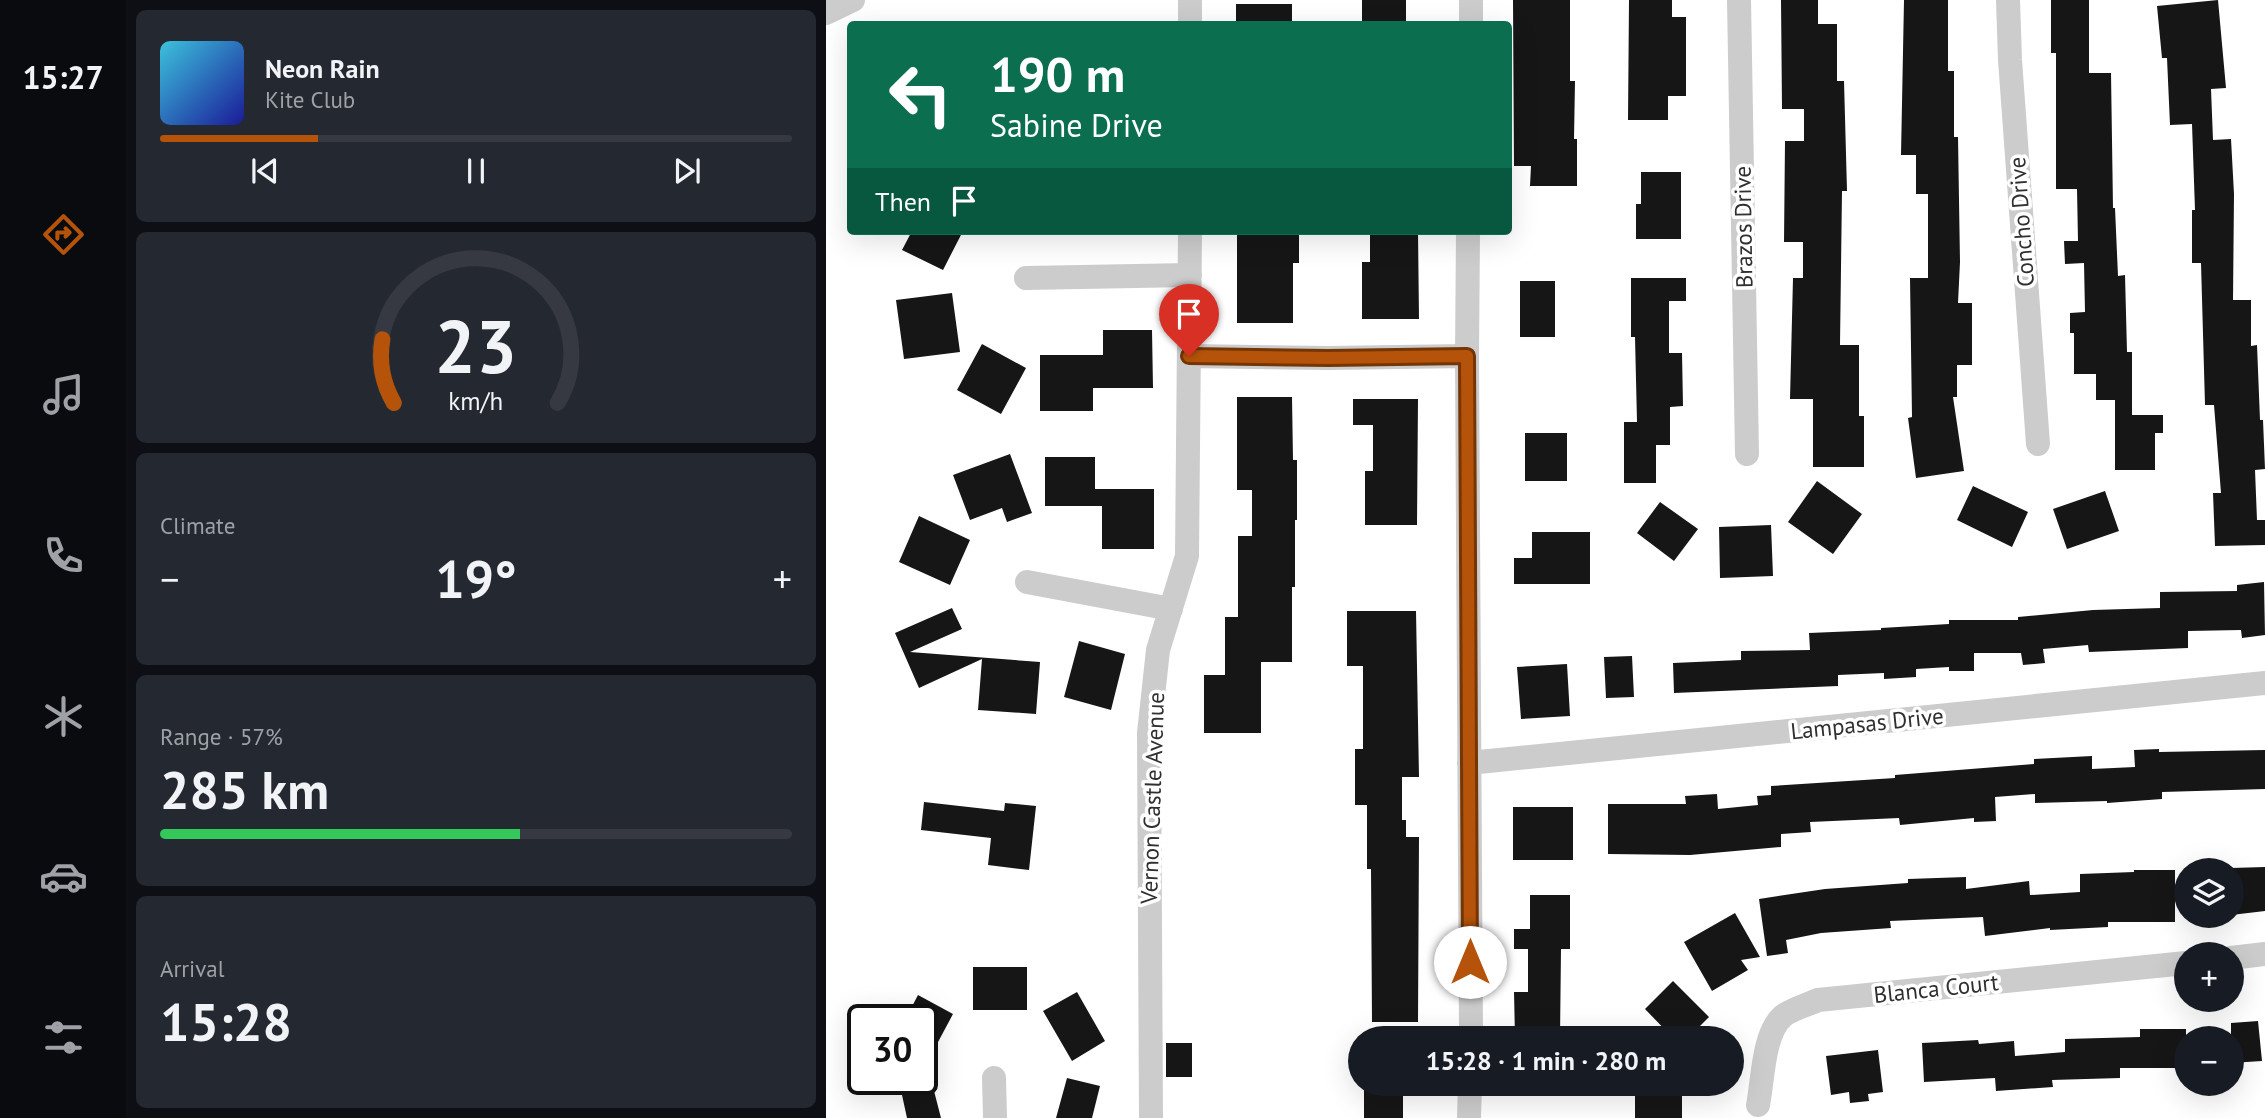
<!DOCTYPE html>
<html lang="en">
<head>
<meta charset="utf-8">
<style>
  :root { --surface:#171b24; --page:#242831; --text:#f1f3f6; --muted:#9ea1a6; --line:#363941; --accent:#b45309 }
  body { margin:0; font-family:"PT Sans",sans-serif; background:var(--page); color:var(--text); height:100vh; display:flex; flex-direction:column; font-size:26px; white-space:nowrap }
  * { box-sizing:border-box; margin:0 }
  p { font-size:23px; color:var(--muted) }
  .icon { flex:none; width:38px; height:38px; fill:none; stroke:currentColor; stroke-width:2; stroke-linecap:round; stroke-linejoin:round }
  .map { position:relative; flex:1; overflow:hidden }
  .drawer { display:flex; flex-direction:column; gap:10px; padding:10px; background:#0d0f14; width:700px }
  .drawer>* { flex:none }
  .guide { position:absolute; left:21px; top:21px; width:665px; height:214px; border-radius:7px; box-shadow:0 7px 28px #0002; background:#0b6e4f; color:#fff; overflow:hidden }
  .tools { position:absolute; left:1348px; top:858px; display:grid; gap:14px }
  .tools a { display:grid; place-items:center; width:70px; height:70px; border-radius:50%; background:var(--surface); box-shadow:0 7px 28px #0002; font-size:35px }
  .speed { position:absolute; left:21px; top:1004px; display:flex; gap:14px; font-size:35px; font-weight:700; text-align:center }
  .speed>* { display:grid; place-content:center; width:91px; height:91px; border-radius:50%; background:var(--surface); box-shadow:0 7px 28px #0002; line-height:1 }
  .speed .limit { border:4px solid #111; border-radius:10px; background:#fff; color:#111 }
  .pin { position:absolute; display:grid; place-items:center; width:60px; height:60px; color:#fff; margin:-72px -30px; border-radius:50% 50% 50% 0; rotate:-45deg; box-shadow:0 0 7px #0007 }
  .pin .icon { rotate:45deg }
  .me { position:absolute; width:77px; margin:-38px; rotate:0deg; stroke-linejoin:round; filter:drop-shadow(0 0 5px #0008) }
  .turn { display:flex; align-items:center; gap:24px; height:147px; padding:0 28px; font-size:32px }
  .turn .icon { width:91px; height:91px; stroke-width:2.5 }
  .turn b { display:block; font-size:49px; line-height:60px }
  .then { display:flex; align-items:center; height:66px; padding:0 28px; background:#0003; gap:14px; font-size:26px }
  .big { font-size:52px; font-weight:600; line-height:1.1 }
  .drawer .widget { flex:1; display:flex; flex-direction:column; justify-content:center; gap:10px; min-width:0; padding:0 24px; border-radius:10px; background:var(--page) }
  .drawer .dial { align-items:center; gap:0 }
  .dial svg { height:182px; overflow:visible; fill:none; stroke:var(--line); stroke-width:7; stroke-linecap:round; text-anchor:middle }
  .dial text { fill:var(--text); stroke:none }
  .song { display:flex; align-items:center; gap:21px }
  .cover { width:84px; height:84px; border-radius:10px; background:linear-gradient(135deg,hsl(190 70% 55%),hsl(240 70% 35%)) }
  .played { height:7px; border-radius:4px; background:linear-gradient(90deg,var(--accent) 25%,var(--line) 25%) }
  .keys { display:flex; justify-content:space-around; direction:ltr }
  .heat { display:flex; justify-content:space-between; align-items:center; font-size:38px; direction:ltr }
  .charge { height:10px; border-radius:5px; background:linear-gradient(90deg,#34c759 57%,var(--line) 0) }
  .trip { position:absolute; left:522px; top:1026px; width:396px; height:70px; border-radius:35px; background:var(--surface); box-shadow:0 7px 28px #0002; font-weight:600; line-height:70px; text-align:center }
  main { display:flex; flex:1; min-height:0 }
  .menu { display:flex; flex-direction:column; width:126px; justify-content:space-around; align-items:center; background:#090b0e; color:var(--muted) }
  .menu .icon { width:49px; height:49px }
  .menu .selected { color:var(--accent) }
  .menu b { font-size:32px; color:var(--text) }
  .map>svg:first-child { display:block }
</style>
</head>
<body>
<main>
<nav class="menu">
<b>15:27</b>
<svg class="icon selected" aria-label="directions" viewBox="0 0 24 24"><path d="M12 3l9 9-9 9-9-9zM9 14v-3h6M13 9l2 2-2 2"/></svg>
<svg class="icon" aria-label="music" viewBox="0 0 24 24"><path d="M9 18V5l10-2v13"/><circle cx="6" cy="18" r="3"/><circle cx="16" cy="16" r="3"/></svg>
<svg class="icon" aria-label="phone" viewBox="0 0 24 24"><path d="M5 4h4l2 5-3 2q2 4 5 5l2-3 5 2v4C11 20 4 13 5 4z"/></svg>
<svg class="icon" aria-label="climate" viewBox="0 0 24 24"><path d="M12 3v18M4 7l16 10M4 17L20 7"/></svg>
<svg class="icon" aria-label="car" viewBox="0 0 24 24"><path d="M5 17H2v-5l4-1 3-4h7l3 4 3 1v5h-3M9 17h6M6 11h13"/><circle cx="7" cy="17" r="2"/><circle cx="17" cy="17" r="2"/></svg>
<svg class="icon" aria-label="filters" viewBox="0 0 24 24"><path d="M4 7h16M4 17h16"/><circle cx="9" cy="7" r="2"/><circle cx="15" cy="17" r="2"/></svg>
</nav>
<section class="drawer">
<div class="widget">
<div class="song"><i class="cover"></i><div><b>Neon Rain</b><p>Kite Club</p></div></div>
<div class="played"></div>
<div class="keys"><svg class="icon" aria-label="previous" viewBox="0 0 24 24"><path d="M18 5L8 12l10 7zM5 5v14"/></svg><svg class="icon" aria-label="pause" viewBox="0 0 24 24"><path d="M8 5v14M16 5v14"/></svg><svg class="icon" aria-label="next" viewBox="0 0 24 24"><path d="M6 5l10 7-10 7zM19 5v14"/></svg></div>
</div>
<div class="widget dial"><svg viewBox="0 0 100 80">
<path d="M14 69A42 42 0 1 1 86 69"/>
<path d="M14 69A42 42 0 0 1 9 41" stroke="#b45309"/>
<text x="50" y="56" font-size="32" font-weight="700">23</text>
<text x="50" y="72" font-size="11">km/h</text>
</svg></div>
<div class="widget"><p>Climate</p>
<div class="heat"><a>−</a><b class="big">19°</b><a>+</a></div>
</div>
<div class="widget"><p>Range · 57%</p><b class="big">285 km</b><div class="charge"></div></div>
<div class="widget"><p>Arrival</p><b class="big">15:28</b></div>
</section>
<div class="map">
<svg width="1439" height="1118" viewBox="0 0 1439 1118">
  <rect width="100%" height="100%" fill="#fff"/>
  <path fill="#161616" d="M 536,0 L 580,0 L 580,24 L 536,24 Z
    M 687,0 L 744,0 L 744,81 L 749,81 L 748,139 L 751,139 L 751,186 L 704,186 L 705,166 L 688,166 Z
    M 803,0 L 846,0 L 846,17 L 860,17 L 860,96 L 842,96 L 842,120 L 802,120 Z
    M 955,0 L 992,0 L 992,24 L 1011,24 L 1011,81 L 1018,81 L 1021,191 L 1016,191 L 1014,345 L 1033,345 L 1033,416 L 1038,416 L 1038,467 L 987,467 L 987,399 L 964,399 L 967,278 L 977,278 L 977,242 L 958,242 L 959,141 L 978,141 L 978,109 L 956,109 Z
    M 1078,0 L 1122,0 L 1122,71 L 1128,71 L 1128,137 L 1132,137 L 1134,262 L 1132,303 L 1146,303 L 1146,365 L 1131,365 L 1131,397 L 1127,397 L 1138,471 L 1090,478 L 1082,418 L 1086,417 L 1084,278 L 1102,278 L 1102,194 L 1090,194 L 1090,155 L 1075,155 Z
    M 1225,0 L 1263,0 L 1263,73 L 1285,73 L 1287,208 L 1289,208 L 1292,276 L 1299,275 L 1301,352 L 1306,352 L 1306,415 L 1337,415 L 1337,433 L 1329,433 L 1329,470 L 1289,470 L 1289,400 L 1270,400 L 1270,374 L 1248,374 L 1248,333 L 1244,333 L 1244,313 L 1259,312 L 1258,263 L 1239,264 L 1238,241 L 1252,241 L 1251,189 L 1230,189 L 1230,53 L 1225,53 Z
    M 1392,0 L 1400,88 L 1385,89 L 1387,140 L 1405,139 L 1408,194 L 1407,300 L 1425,300 L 1425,346 L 1431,345 L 1434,420 L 1437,420 L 1439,469 L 1429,470 L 1431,520 L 1439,520 L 1439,545 L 1389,546 L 1387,493 L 1395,493 L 1388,405 L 1379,405 L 1375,263 L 1366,263 L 1366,210 L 1369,210 L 1366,124 L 1344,125 L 1341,58 L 1336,58 L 1331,6 Z
    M 410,4 L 466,4 L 466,24 L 410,24 Z
    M 815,172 L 855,172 L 855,239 L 810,239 L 810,204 L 815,204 Z
    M 86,231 L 137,231 L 117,270 L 76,250 Z
    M 411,231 L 473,231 L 473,263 L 467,263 L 467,323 L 411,323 Z
    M 544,231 L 592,231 L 593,319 L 536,319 L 536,262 L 544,262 Z
    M 805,278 L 860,278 L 860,301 L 843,301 L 843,353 L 856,353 L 857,406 L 844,407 L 844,445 L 830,445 L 830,483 L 798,483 L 798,422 L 811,422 L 809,337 L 805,337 Z
    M 694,281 L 729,281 L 729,337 L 694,337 Z
    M 126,293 L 134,352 L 78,359 L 70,300 Z
    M 277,330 L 326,330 L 327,388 L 267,388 L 267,411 L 214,411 L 214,355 L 277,355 Z
    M 156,344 L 200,368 L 175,414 L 131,390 Z
    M 411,397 L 466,397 L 467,460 L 471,460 L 471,520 L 469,520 L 469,587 L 466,587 L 466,662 L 435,662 L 435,733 L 378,733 L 378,675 L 399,675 L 399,617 L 412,617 L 412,536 L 426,536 L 426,490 L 411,490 Z
    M 527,399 L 592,399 L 591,525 L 539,525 L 539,471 L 547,471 L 547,425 L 527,425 Z
    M 699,433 L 741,433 L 741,481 L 699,481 Z
    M 184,454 L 206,513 L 181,522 L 176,508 L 144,520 L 127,475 Z
    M 219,457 L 269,457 L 269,489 L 328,489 L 328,549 L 276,549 L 276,506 L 219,506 Z
    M 991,481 L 1036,514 L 1007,554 L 962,522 Z
    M 1147,486 L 1202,512 L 1186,547 L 1131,520 Z
    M 1279,491 L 1293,531 L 1241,549 L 1227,509 Z
    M 834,502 L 872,529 L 848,561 L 811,533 Z
    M 93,516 L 144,540 L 124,585 L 73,562 Z
    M 945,525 L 947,576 L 894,578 L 893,527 Z
    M 706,532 L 764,532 L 764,584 L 688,584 L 688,558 L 706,558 Z
    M 1438,582 L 1439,635 L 1416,638 L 1415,630 L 1362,631 L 1362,648 L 1263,652 L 1262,645 L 1217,649 L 1219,663 L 1197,665 L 1195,653 L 1148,653 L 1148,671 L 1123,671 L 1123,667 L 1090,669 L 1090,677 L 1058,679 L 1058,673 L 1012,675 L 1012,686 L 848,693 L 847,663 L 915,660 L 915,651 L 984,650 L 983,633 L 1055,630 L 1055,628 L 1123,624 L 1123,620 L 1192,620 L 1192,617 L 1267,610 L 1334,608 L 1334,592 L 1411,591 L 1411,585 Z
    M 126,608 L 136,629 L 84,652 L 214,662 L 210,714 L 152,710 L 156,659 L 93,688 L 69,633 Z
    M 521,611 L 590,611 L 593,777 L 576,777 L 576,820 L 580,820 L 580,837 L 593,837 L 592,1022 L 546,1022 L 545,869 L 541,869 L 541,805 L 529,805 L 529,749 L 537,749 L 537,666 L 521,666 Z
    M 253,641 L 299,654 L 285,710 L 238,697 Z
    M 806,656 L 808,697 L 780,698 L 778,657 Z
    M 741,664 L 744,716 L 695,719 L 691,667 Z
    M 1333,749 L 1333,752 L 1439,750 L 1439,789 L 1336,792 L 1336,799 L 1281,803 L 1281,801 L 1209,803 L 1209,794 L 1169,797 L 1170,821 L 1148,822 L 1148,818 L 1074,825 L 1073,818 L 984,822 L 985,832 L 955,834 L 955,847 L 864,855 L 782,854 L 782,804 L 860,804 L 859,796 L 891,794 L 892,809 L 932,805 L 931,796 L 945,795 L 945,786 L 1069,778 L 1069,775 L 1208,764 L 1208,759 L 1266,756 L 1266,769 L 1309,767 L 1308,750 Z
    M 98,802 L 178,811 L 179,803 L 210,806 L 203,870 L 162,865 L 165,838 L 95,830 Z
    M 687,807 L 747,807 L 747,860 L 687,860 Z
    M 1439,867 L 1439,911 L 1405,915 L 1405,868 Z
    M 1308,870 L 1349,870 L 1349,922 L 1282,922 L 1282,927 L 1224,930 L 1224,928 L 1159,936 L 1157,917 L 1064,921 L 1065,928 L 995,933 L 960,940 L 962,953 L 941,956 L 933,899 L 999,889 L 1082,883 L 1082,879 L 1140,877 L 1140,889 L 1203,881 L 1204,895 L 1254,892 L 1254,874 L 1308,872 Z
    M 704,895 L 744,895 L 744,949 L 735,949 L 734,1038 L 689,1038 L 688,992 L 702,992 L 702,949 L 688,949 L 688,929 L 704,929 Z
    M 909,913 L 934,957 L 915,960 L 922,970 L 886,991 L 858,942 Z
    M 147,967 L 201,967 L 201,1010 L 147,1010 Z
    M 847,981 L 883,1017 L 862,1038 L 847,1038 L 819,1009 Z
    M 251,992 L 279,1041 L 246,1061 L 217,1011 Z
    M 92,995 L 127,1014 L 96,1072 L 96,1020 L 79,1020 Z
    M 1432,1021 L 1436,1061 L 1405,1063 L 1405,1023 Z
    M 1314,1029 L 1360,1029 L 1360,1068 L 1294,1068 L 1294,1078 L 1226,1080 L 1227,1087 L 1170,1091 L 1169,1078 L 1098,1082 L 1096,1043 L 1152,1040 L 1153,1044 L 1188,1041 L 1189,1056 L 1239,1052 L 1239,1039 L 1314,1037 Z
    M 340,1043 L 366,1043 L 366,1077 L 340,1077 Z
    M 1052,1050 L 1057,1092 L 1042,1094 L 1043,1101 L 1024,1103 L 1023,1092 L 1005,1095 L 1000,1056 Z
    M 241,1078 L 274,1086 L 266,1118 L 230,1118 Z
    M 538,1083 L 577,1083 L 577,1118 L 538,1118 Z
    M 809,1083 L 856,1083 L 856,1118 L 809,1118 Z
    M 107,1087 L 115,1118 L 81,1118 L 76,1095 Z"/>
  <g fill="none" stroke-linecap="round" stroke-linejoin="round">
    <path stroke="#ccc" stroke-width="24" d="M 364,0 L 364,24
      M 913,0 L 921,454
      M 1182,0 L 1184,60 L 1212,444
      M 0,13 L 27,0
      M 645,24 L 645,0
      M 642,231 L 641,356 L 645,1038
      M 200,278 L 364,275
      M 363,356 L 502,358 L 641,356
      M 201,582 L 345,609
      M 643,763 L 1439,683
      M 1405,958 L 1439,954
      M 168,1078 L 169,1118
      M 932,1105 C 937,1080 937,1033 957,1016 C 966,1009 981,1005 992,1000 L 1360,963
      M 325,1118 L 323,733 L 332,650 L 361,556 L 364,231
      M 643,1118 L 644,1083"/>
  </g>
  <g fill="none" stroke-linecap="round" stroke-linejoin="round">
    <defs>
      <path id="route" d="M 363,356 L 502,358 L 641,356 L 644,962"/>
    </defs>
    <use href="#route" stroke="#753606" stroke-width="18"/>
    <use href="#route" stroke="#b45309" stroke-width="12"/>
  </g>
  <g text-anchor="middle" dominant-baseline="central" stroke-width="7" stroke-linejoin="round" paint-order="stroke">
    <g font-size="23" fill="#2f2f2f" stroke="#fff">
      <text transform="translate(1195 222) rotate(-94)">Concho Drive</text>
      <text transform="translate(917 227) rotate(-91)">Brazos Drive</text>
      <text transform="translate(1041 723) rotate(-6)">Lampasas Drive</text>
      <text transform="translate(326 798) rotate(-88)">Vernon Castle Avenue</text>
      <text transform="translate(1110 988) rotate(-6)">Blanca Court</text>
    </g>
  </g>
</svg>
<div class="tools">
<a><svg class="icon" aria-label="layers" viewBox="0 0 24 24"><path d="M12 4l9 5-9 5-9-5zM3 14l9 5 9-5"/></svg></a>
<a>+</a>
<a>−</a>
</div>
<div class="speed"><div class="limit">30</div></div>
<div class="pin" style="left:363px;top:356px;background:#d93025"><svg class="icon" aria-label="arrive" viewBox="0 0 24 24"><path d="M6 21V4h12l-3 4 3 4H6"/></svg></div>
<svg class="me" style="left:644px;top:962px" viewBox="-20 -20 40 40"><circle r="19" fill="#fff"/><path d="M0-13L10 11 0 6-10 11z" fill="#b45309"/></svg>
<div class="trip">15:28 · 1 min · 280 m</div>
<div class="guide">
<div class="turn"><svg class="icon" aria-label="left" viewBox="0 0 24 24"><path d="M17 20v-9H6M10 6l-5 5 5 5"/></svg><div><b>190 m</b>Sabine Drive</div></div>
<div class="then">Then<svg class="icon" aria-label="arrive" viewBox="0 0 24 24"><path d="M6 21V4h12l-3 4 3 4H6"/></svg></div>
</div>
</div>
</main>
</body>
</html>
